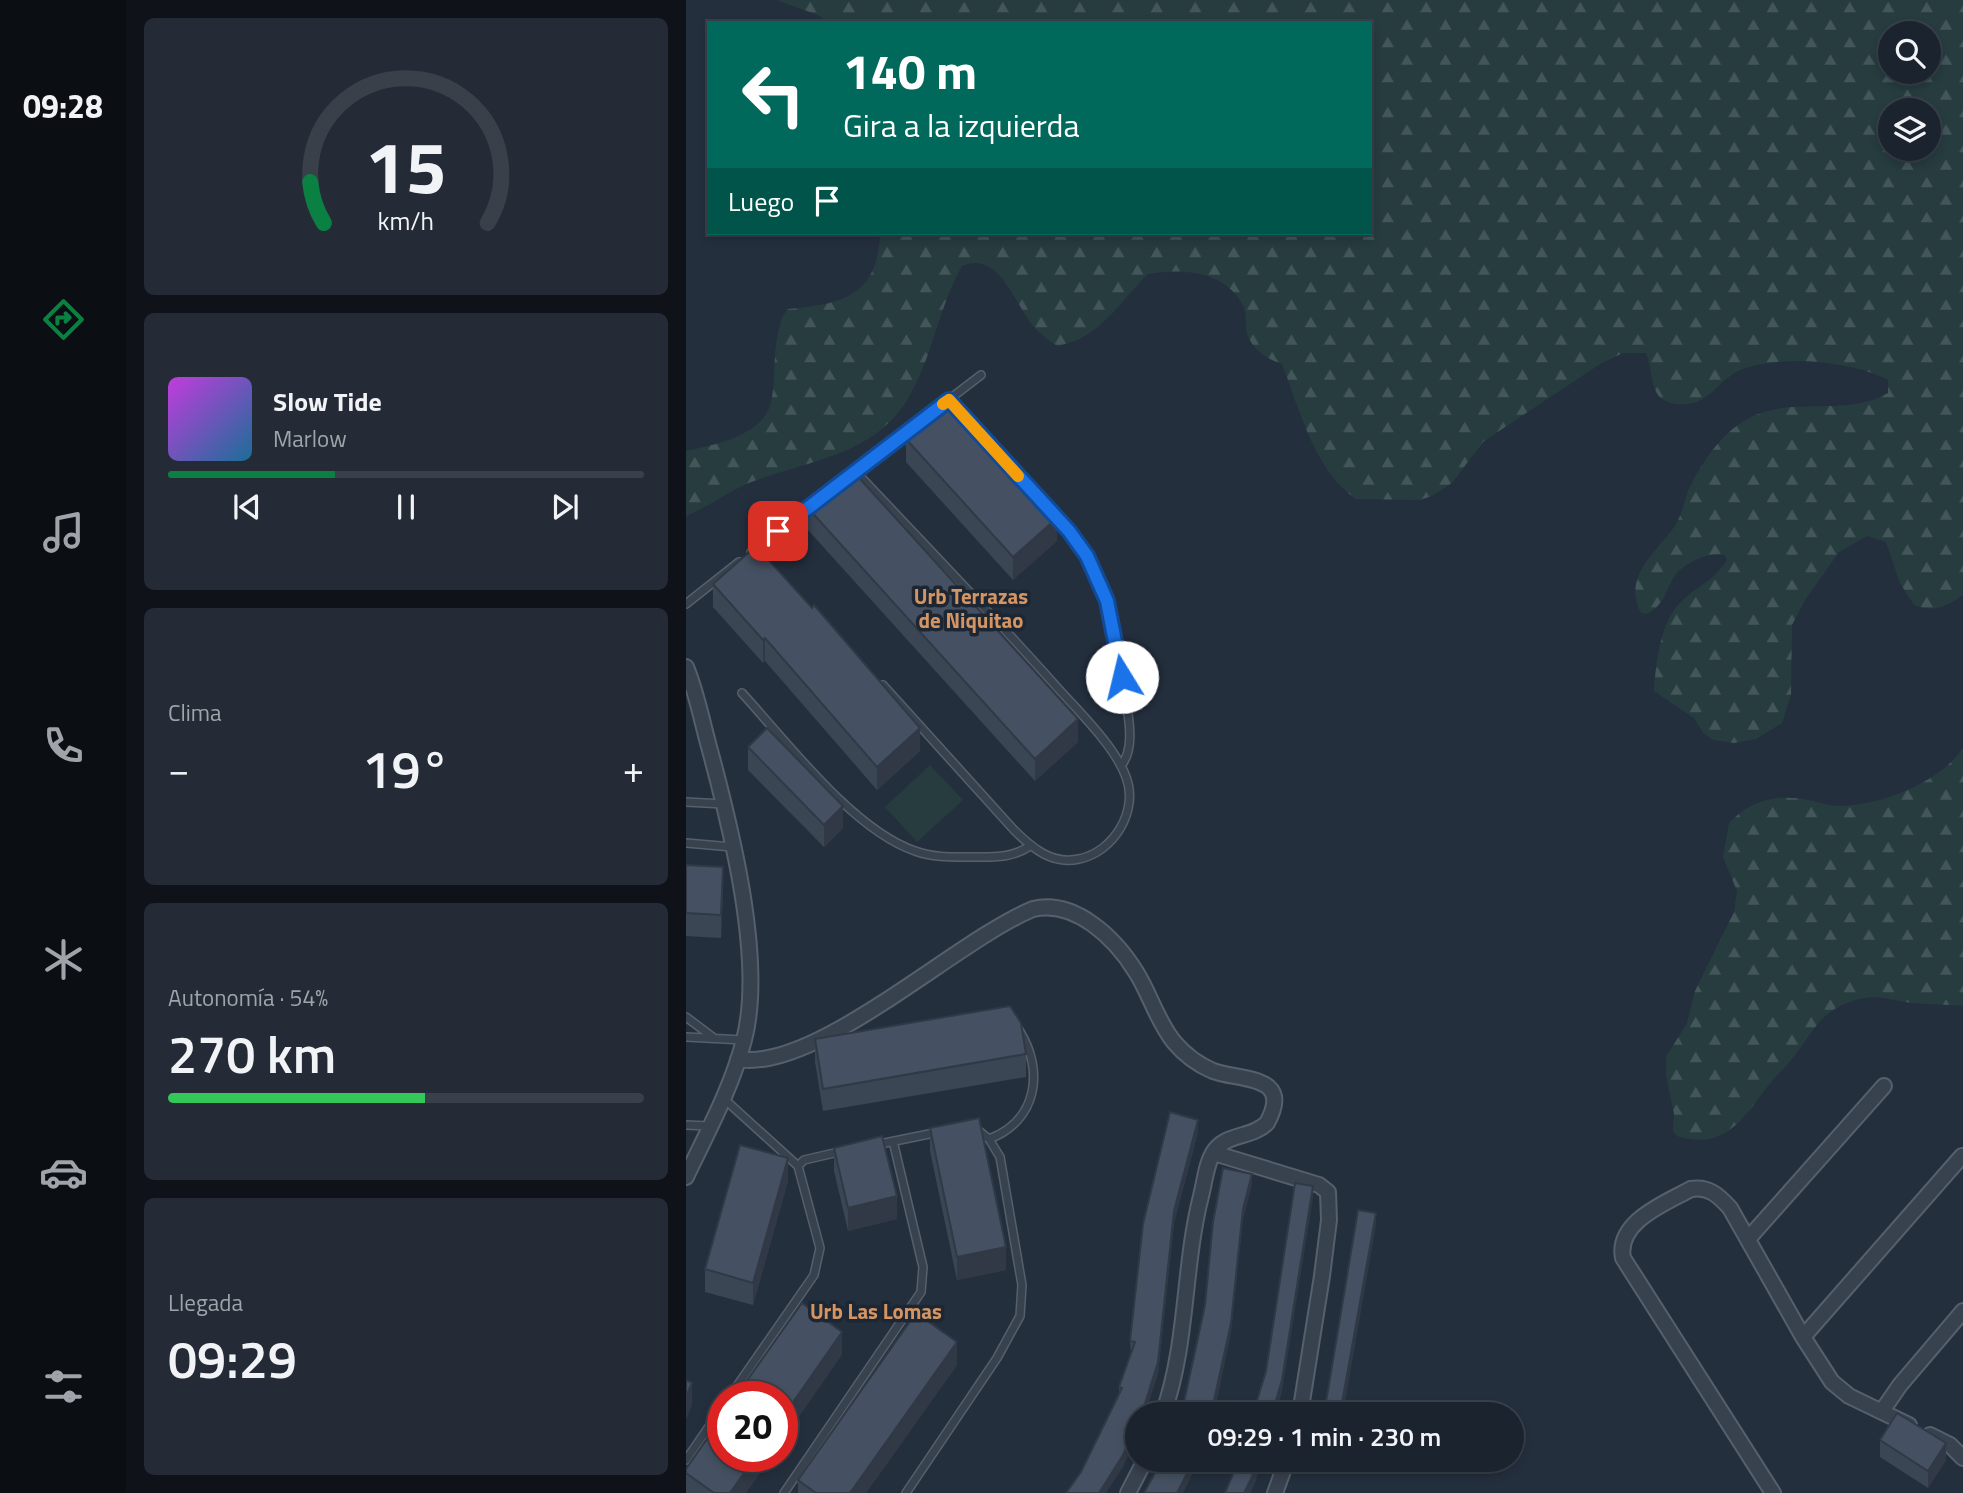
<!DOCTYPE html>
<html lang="es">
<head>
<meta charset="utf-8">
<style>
  :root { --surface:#1b232e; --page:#242b36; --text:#f1f3f6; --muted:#a0a4aa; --line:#39404a; --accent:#0b8043 }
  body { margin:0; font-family:"Titillium Web",sans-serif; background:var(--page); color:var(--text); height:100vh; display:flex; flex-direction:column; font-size:26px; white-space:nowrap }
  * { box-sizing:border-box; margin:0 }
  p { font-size:23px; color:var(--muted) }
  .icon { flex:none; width:38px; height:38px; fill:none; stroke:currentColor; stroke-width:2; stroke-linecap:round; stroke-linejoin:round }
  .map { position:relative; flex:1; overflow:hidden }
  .side { display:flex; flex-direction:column; gap:18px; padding:18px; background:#0f1319; width:560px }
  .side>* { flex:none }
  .guide { position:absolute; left:21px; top:21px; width:665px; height:214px; border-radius:0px; box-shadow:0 4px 10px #0003,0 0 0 2px var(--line); background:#00695c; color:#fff; overflow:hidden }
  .controls { position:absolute; left:1192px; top:21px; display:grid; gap:14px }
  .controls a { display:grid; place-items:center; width:63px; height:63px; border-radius:50%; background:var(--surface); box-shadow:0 4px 10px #0003,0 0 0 2px var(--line); font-size:35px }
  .speed { position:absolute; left:21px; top:1381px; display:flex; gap:14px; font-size:35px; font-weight:700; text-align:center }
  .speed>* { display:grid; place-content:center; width:91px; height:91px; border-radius:50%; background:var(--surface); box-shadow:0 4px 10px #0003,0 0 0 2px var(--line); line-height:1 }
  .speed .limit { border:10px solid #d22; background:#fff; color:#111 }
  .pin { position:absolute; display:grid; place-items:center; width:60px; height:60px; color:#fff; margin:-30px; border-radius:14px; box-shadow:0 4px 10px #0006 }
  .me { position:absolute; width:77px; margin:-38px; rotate:351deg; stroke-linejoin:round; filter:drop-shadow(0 0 5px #0008) }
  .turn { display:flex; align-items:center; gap:24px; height:147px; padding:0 21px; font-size:32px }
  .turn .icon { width:91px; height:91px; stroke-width:2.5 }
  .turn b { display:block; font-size:49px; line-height:60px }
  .then { display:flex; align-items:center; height:66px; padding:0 21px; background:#0003; gap:14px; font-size:26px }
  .big { font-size:52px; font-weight:600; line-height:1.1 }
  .side .tile { flex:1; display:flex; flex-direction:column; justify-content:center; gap:10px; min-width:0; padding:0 24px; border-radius:10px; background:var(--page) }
  .side .dial { align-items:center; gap:0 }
  .dial svg { height:182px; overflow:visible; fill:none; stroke:var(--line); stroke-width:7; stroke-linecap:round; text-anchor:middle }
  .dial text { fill:var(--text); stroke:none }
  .song { display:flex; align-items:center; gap:21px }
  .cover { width:84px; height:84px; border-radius:10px; background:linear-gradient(135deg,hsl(290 70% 55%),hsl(200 70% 35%)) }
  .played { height:7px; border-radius:4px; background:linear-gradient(90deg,var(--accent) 35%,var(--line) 35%) }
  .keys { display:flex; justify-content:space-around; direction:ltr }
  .heat { display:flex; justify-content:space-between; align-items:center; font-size:38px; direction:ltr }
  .charge { height:10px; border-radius:5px; background:linear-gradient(90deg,#34c759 54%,var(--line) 0) }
  .trip { position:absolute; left:439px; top:1402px; width:399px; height:70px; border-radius:35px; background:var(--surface); box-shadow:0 4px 10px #0003,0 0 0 2px var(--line); font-weight:600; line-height:70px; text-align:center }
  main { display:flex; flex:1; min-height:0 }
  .dock { display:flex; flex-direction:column; width:126px; justify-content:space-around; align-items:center; background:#0b0e12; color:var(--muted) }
  .dock .icon { width:49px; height:49px }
  .dock .active { color:var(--accent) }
  .dock b { font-size:32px; color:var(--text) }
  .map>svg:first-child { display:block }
</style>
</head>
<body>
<main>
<nav class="dock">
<b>09:28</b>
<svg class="icon active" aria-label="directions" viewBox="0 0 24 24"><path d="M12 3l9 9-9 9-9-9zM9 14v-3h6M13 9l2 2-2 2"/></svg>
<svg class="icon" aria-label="music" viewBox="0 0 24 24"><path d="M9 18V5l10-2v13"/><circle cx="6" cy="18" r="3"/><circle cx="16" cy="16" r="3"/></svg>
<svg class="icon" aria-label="phone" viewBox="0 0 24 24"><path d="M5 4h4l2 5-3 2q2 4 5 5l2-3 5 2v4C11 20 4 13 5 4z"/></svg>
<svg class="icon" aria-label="climate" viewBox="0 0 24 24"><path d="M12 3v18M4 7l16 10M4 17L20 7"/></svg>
<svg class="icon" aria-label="car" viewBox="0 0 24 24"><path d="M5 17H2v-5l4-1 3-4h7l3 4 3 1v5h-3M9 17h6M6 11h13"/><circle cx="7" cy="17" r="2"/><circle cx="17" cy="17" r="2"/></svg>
<svg class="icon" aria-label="filters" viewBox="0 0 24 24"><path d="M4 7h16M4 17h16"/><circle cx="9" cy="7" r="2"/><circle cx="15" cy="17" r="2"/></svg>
</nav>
<section class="side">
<div class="tile dial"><svg viewBox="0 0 100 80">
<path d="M14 69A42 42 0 1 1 86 69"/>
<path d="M14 69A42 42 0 0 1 8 51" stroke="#0b8043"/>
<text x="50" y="56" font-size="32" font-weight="700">15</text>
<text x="50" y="72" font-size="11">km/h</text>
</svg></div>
<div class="tile">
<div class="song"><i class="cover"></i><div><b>Slow Tide</b><p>Marlow</p></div></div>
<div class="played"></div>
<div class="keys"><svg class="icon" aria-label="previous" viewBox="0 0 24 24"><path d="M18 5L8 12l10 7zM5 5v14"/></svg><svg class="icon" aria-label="pause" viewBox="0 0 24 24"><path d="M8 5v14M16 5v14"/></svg><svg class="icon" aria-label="next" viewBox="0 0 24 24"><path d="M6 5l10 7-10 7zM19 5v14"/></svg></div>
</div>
<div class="tile"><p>Clima</p>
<div class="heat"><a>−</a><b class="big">19°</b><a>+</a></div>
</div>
<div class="tile"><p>Autonomía · 54%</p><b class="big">270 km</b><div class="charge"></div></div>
<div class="tile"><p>Llegada</p><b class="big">09:29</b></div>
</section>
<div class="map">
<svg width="1277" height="1493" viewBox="0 0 1277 1493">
  <defs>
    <pattern id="forest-firs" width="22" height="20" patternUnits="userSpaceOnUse" patternTransform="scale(1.75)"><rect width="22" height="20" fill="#263c3f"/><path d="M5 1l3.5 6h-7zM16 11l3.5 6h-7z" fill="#435659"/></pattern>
  </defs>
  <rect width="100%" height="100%" fill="#242f3e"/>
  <path fill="#263c3f" d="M 244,765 L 277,800 L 231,842 L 199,807 Z"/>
  <path fill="url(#forest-firs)" fill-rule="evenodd" d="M 90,0 L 1277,0 L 1277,595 C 1263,606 1245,613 1228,605 L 1214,583 L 1200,542 L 1181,536 L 1153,552 L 1119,600 L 1106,625 L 1105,694 L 1096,723 L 1070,739 L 1048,743 L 1028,740 L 1018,734 L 1008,718 L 968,691 C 970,663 974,620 997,600 C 1012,586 1030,579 1041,560 L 1038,555 C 1021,551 994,565 986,580 C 978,596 977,605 961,614 L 955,613 C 937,578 966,556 986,530 C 995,519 997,505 1002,491 C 1011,471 1025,449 1041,434 C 1090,386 1152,422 1202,393 L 1202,380 C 1165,361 1094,354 1054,370 C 1038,377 1027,395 1011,402 C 1000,406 983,405 975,398 C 964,389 966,366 960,353 L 937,353 L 914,364 L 819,427 L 797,442 L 766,483 L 746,496 L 734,500 L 670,499 C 628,470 614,410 596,364 C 580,359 562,347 560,328 C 560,322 560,313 558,307 C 540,270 496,268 462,274 C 433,302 414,339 371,346 C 364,341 355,335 349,328 C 330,308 314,249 276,266 C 253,306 247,355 224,395 C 191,454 129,459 71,480 C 46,488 25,506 0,516 L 0,451 C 27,445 78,436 85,402 C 90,381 87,359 91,338 C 94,326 94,318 102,309 C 157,304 192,296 194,233 L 684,233 L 684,23 L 142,23 L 132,15 ZM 1204,33 L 1242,33 L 1242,72 L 1204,72 ZM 1204,110 L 1242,110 L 1242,149 L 1204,149 Z
    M 1277,748 L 1277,1006 C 1261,1004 1245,1005 1229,1003 C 1201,1001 1191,991 1161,1003 C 1132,1014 1124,1037 1106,1059 C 1097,1070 1086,1080 1078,1091 C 1055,1123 1035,1150 991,1136 L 987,1131 L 988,1114 L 980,1075 L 980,1057 L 1001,1023 L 1009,991 L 1048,912 L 1051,891 L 1037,857 L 1043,823 C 1065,800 1090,794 1122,800 C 1133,802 1143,806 1154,806 C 1196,805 1253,783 1277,748 Z"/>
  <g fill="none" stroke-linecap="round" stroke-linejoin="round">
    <defs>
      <path id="lane" d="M 263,400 L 279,417
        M 322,465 C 352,497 388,529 408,568 C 428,606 432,651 439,693 C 442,716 450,747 435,766
        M 169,471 C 236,542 304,612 369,685 C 391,710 429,746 440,777 C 453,810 428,852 393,859 C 366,865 346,848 328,830 L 197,685
        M 167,473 L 295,375
        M 65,552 L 135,497
        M 0,604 L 53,562
        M 56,693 C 101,742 167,830 229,851 C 248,858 268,857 287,857 C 309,857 326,858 344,846
        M 0,802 L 38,804
        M 0,843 L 46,847
        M 0,1017 L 28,1038
        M 0,1037 L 57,1040
        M 36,1097 L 112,1166 L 134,1248 L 128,1275 L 44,1396
        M 0,1125 L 23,1126
        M 303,1139 C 351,1121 359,1071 333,1030
        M 189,1145 L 253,1132
        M 112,1166 L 118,1160 L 157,1151
        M 0,1460 L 37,1406
        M 98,1493 L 235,1292 L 237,1267 L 207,1141
        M 220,1493 L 311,1358 L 334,1316 L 336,1285 L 314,1157 L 303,1139 L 289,1128"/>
      <path id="street" d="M 0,667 C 10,691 15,717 22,743 C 44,824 79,960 58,1040 C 46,1087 21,1133 0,1177
        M 52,1059 C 129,1073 271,940 347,909 C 389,899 429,938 450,972 C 464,994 471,1021 488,1042 C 498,1054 513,1065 527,1071 C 554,1081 608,1074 581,1123 C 566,1138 542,1133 529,1150 C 520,1162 519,1181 515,1196 C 497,1267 502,1344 477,1414
        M 528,1153 L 633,1185 L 642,1192 L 643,1220 L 636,1276 L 614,1414
        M 1062,1239 L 1198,1086
        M 1117,1337 L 1276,1156
        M 1196,1411 L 1214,1385 L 1277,1311
        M 1244,1435 L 1264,1445 L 1277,1458
        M 442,1493 L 459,1460
        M 589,1493 L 601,1460
        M 1087,1493 L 937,1258 C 930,1222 979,1203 1005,1189 C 1023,1186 1033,1196 1044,1208 L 1117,1337 L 1146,1382 L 1163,1396 L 1223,1425"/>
    </defs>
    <use href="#lane" stroke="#565f6c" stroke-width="10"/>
    <use href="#street" stroke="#565f6c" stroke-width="18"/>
    <use href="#lane" stroke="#38414e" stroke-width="7"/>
    <use href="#street" stroke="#38414e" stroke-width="14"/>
  </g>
  <path fill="#3b4654" d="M 220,439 L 371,541 L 327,580 L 220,462 Z
    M 122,508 L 392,742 L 349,781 L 122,530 Z
    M 27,584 L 126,608 L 234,751 L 191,790 L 79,661 L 77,663 L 27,607 Z
    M 62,747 L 157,828 L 138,847 L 62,770 Z
    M 0,865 L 37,890 L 35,938 L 0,936 Z
    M 129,1039 L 340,1054 L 340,1077 L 137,1111 L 129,1062 Z
    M 244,1128 L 320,1270 L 271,1280 L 244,1151 Z
    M 512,1132 L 488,1223 L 472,1374 L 437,1467 L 395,1472 L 433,1394 L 433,1387 L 445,1353 L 444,1341 Z
    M 148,1148 L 211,1219 L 162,1231 L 148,1171 Z
    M 102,1181 L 67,1305 L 19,1292 L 19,1269 Z
    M 271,1365 L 180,1493 L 112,1493 L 112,1480 Z
    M 1194,1440 L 1260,1460 L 1242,1488 L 1194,1457 Z
    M 0,1469 L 60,1493 L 0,1493 Z"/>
  <path fill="#303945" d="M 371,518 L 371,541 L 327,580 L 327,557 Z
    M 79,638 L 79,661 L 77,663 L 77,640 Z
    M 392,719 L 392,742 L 349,781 L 349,759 Z
    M 234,728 L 234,751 L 191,790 L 191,767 Z
    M 157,806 L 157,828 L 138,847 L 138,825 Z
    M 37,867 L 37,890 L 35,938 L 35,915 Z
    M 512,1120 L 512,1132 L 488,1223 L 472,1374 L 459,1414 L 455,1414 L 488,1211 Z
    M 102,1158 L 102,1181 L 67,1305 L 67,1283 Z
    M 566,1174 L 566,1185 L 557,1220 L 545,1334 L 528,1414 L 525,1414 L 557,1209 Z
    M 627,1186 L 627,1198 L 596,1391 L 590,1414 L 586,1414 Z
    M 211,1196 L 211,1219 L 162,1231 L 162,1208 Z
    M 690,1213 L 690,1225 L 657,1414 L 654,1414 Z
    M 320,1247 L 320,1270 L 271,1280 L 271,1257 Z
    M 156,1332 L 156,1355 L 96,1441 L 96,1418 Z
    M 271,1342 L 271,1365 L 180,1493 L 164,1493 Z
    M 6,1383 L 6,1405 L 0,1420 L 0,1397 Z
    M 452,1422 L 452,1434 L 437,1467 L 420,1493 L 413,1493 Z
    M 1260,1443 L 1260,1460 L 1242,1488 L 1242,1471 Z
    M 70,1456 L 86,1456 L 60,1493 L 44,1493 Z
    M 508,1460 L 513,1460 L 510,1467 L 497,1493 L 491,1493 Z
    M 573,1460 L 576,1460 L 570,1481 L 564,1493 L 558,1493 Z"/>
  <path fill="#455162" stroke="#303945" stroke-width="2" d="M 264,400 L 371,518 L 327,557 L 220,439 Z
    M 165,469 L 392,719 L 349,759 L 122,508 Z
    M 70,546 L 126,608 L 128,605 L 234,728 L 191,767 L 79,638 L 77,640 L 27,584 Z
    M 81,728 L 157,806 L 138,825 L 62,747 Z
    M 0,865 L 37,867 L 35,915 L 0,913 Z
    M 324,1006 L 335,1023 L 340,1054 L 137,1089 L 129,1039 Z
    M 484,1112 L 512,1120 L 488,1211 L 472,1362 L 457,1410 L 455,1414 L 452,1414 L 452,1422 L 437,1455 L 413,1493 L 380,1493 L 395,1472 L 436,1388 L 433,1387 L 449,1342 L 444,1341 L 457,1224 Z
    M 293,1118 L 320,1247 L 271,1257 L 244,1128 Z
    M 196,1136 L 211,1196 L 162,1208 L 148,1148 Z
    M 54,1145 L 102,1158 L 67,1283 L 19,1269 Z
    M 537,1168 L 566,1174 L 557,1209 L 545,1323 L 525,1414 L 495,1414 L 497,1407 L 519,1305 L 527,1222 Z
    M 609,1183 L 627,1186 L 596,1380 L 586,1414 L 567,1414 L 580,1371 Z
    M 672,1210 L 690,1213 L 654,1414 L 638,1414 Z
    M 116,1303 L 156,1332 L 96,1418 L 96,1396 L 50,1396 Z
    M 230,1313 L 271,1342 L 164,1493 L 130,1493 L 112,1480 Z
    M 0,1380 L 6,1383 L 0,1397 Z
    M 1211,1413 L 1260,1443 L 1242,1471 L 1194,1440 Z
    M 37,1416 L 37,1456 L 70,1456 L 44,1493 L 28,1493 L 0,1473 L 0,1469 Z
    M 476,1460 L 508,1460 L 491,1493 L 458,1493 Z
    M 553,1460 L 573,1460 L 570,1469 L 558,1493 L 539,1493 Z"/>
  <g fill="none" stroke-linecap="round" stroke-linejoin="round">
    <defs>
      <path id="route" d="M 92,531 L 263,400 L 383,531 L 401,556 L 421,601 L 436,677"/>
    </defs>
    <use href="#route" stroke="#114b97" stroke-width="18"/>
    <use href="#route" stroke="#1a73e8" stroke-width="12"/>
    <path stroke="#f59e0b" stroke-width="12" d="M 257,404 L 263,400 L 332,476"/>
  </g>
  <g text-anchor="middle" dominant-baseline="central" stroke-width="7" stroke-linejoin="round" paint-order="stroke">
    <g font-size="21" font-weight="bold" fill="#d59563" stroke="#1d2633">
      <text x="285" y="596">Urb Terrazas<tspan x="285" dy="24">de Niquitao</tspan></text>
      <text x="190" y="1311">Urb Las Lomas</text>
    </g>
  </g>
</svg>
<div class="controls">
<a><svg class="icon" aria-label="search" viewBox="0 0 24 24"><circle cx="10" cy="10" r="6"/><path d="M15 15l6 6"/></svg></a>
<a><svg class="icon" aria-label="layers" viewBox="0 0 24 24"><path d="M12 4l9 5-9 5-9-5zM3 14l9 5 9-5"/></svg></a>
</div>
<div class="speed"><div class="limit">20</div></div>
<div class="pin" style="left:92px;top:531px;background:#d93025"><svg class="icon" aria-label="arrive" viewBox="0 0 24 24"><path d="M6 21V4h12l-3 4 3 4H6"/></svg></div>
<svg class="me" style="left:436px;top:677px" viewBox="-20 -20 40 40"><circle r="19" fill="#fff"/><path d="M0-13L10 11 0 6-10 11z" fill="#1a73e8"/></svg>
<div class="trip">09:29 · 1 min · 230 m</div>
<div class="guide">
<div class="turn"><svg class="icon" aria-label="left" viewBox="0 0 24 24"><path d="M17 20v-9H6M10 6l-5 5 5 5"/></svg><div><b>140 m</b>Gira a la izquierda</div></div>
<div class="then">Luego<svg class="icon" aria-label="arrive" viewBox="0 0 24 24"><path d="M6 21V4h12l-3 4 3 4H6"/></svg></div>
</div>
</div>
</main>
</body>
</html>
